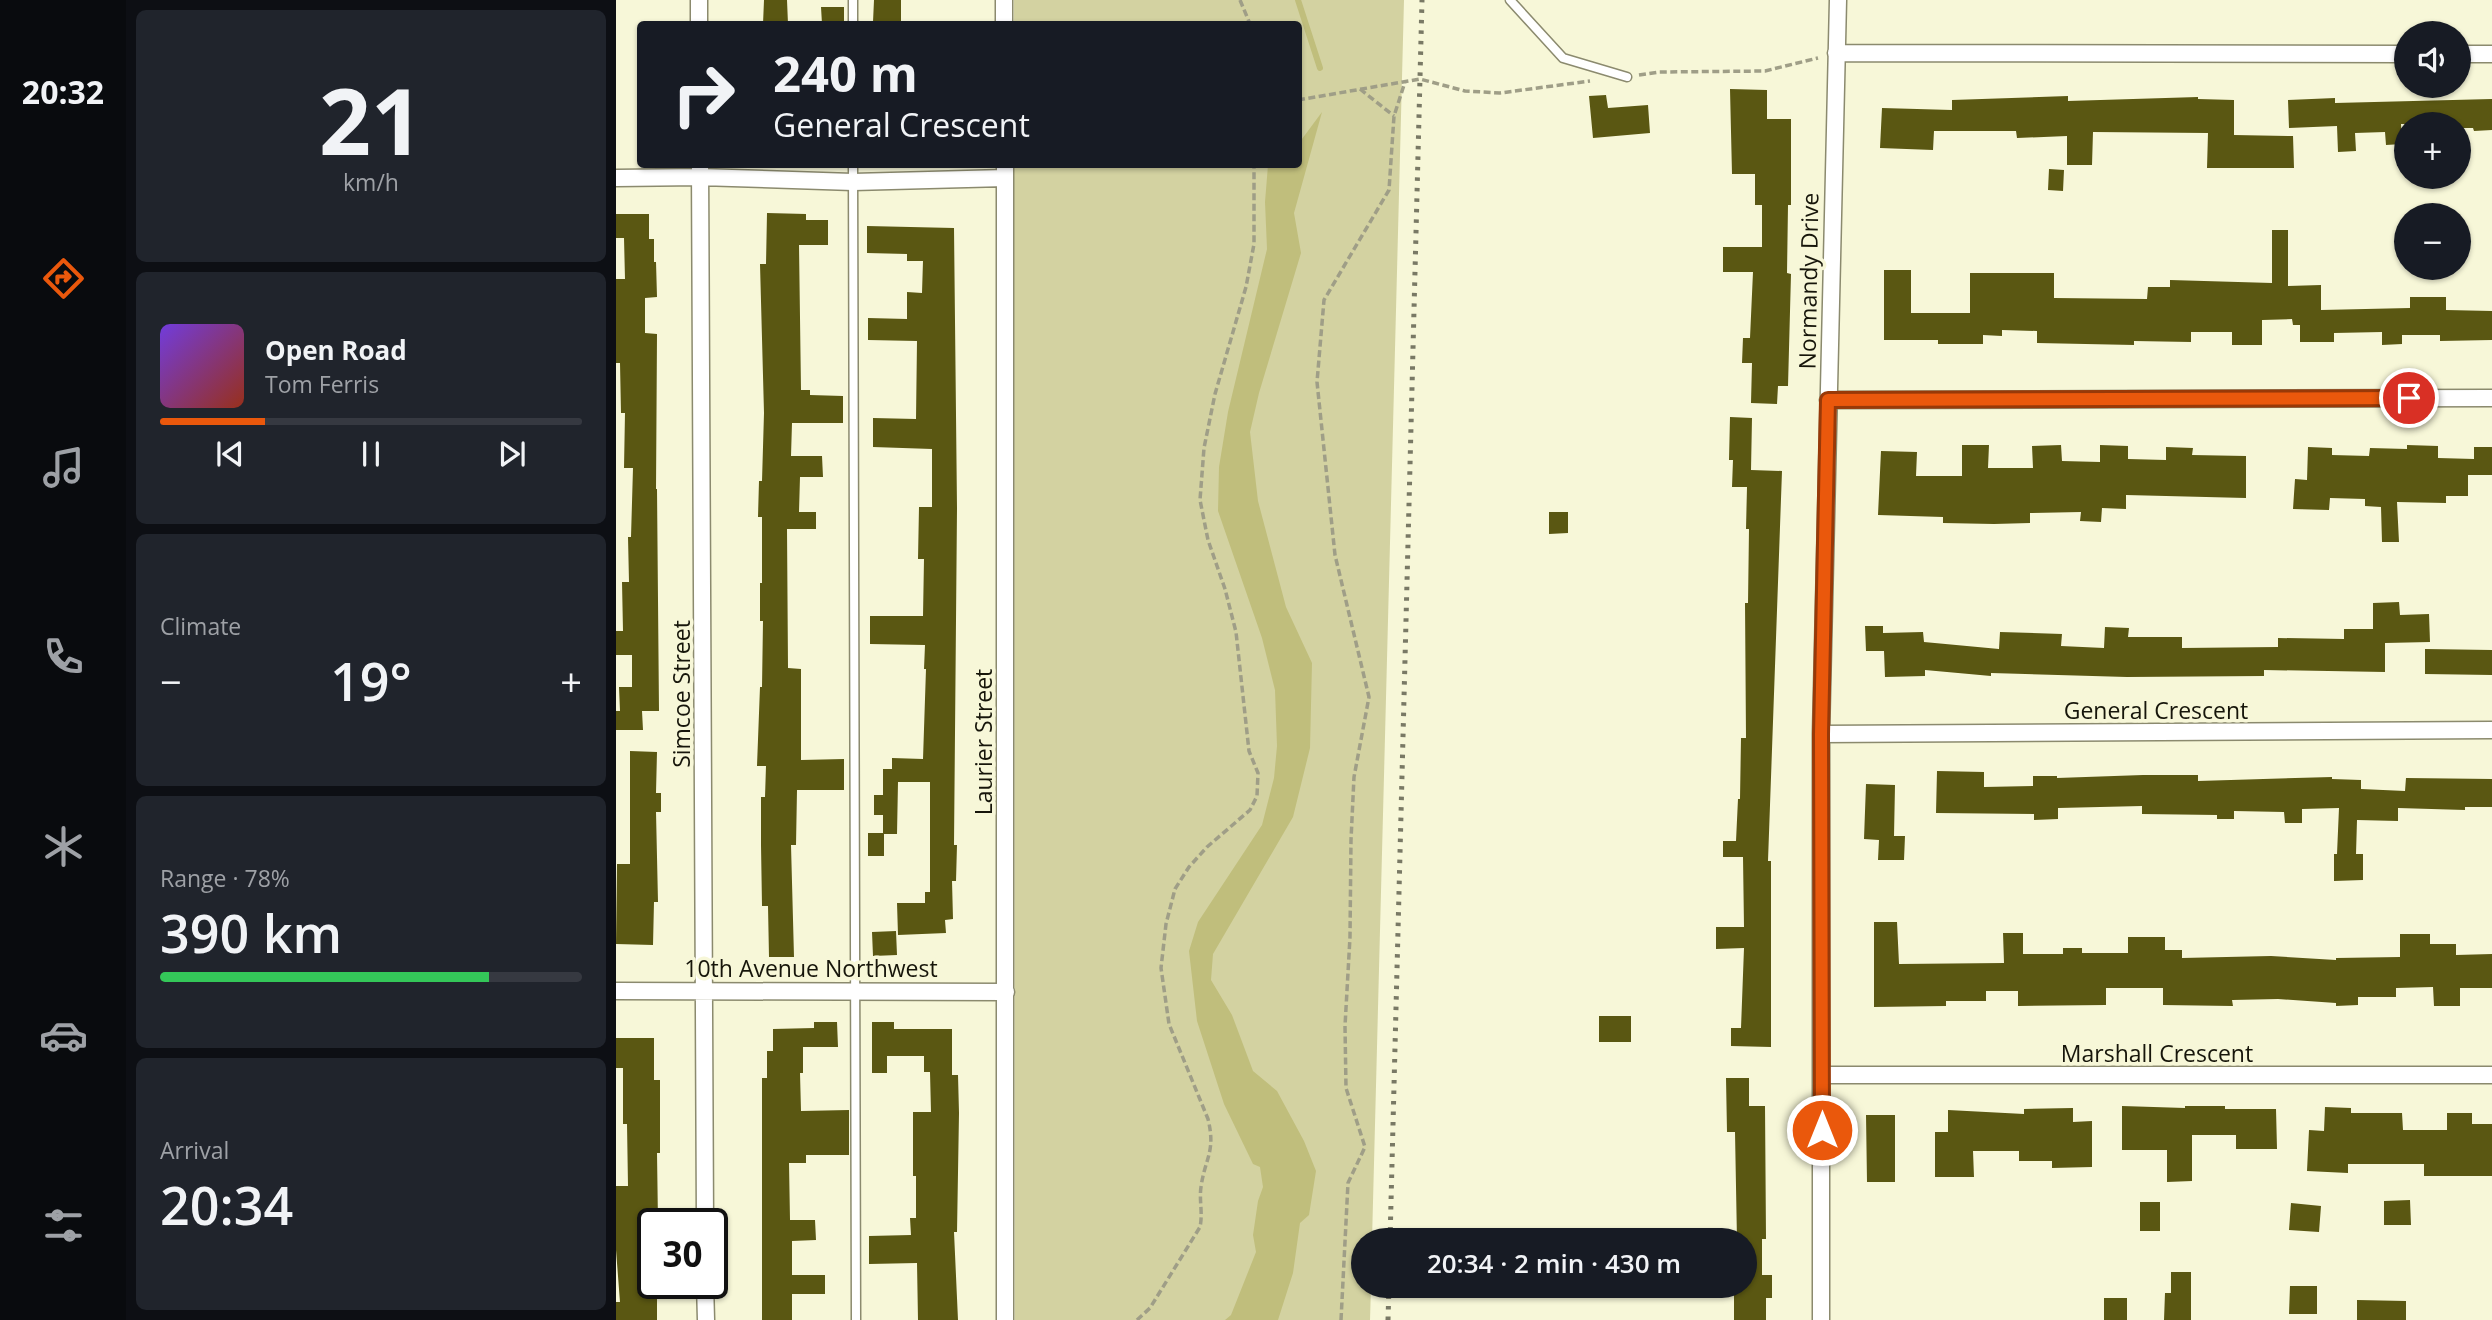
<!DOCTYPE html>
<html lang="en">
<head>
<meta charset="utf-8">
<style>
  :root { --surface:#171b24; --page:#20242c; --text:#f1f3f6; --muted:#9ea1a6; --line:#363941; --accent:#ea580c }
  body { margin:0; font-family:"Open Sans",sans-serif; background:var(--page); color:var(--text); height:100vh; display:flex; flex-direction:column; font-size:26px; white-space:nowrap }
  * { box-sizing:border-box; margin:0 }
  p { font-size:23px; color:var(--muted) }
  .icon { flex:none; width:38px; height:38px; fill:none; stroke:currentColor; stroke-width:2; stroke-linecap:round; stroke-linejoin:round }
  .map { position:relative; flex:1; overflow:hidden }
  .details { display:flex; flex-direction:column; gap:10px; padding:10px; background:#0d0f14; width:490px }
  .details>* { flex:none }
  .guide { position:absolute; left:21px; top:21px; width:665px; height:147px; border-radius:7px; box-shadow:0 2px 5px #0004; background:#171b24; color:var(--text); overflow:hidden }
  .fabs { position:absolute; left:1778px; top:21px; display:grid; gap:14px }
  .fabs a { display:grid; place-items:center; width:77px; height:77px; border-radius:50%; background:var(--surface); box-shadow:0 2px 5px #0004; font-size:35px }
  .speed { position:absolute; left:21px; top:1208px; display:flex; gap:14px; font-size:35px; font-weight:700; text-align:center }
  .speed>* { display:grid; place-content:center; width:91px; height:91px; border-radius:50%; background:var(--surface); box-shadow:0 2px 5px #0004; line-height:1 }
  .speed .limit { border:4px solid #111; border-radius:10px; background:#fff; color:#111 }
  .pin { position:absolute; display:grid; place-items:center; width:60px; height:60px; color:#fff; margin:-30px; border:4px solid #fff; border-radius:50%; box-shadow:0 2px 7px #0007 }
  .me { position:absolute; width:77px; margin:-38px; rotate:0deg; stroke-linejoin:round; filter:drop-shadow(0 0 5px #0008) }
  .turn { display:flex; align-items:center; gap:24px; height:147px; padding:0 21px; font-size:32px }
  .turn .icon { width:91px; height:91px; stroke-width:2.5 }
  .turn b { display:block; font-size:49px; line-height:60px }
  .big { font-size:52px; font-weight:600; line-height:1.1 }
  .details .tile { flex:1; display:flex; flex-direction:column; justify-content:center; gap:10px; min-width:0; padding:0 24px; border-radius:10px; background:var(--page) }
  .details .dial { align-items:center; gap:0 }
  .dial b { font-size:91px; line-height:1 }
  .song { display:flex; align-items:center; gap:21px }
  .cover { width:84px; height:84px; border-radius:10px; background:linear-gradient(135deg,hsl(260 70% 55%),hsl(10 70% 35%)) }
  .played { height:7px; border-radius:4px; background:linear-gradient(90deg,var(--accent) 25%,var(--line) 25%) }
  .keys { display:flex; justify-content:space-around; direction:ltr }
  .heat { display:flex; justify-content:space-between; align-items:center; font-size:38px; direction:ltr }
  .charge { height:10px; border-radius:5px; background:linear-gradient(90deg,#34c759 78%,var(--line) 0) }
  .trip { position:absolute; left:735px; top:1228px; width:406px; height:70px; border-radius:35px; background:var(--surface); box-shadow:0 2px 5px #0004; font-weight:600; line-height:70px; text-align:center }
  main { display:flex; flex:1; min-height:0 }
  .menu { display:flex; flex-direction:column; width:126px; justify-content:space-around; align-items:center; background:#090b0e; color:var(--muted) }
  .menu .icon { width:49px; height:49px }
  .menu .selected { color:var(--accent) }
  .menu b { font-size:32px; color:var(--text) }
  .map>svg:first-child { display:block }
</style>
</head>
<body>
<main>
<nav class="menu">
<b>20:32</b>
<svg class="icon selected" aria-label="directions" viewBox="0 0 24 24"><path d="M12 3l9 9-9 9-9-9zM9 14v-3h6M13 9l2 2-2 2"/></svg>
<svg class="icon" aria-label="music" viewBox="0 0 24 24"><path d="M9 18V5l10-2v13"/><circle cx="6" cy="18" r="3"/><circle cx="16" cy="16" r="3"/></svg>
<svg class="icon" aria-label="phone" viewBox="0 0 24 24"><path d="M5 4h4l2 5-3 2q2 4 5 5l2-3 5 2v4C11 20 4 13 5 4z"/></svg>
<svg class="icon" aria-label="climate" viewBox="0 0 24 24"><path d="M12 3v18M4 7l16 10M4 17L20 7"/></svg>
<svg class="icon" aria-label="car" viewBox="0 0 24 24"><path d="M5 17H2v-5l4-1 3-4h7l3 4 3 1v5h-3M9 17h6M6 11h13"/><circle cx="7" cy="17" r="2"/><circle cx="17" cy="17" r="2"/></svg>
<svg class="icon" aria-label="filters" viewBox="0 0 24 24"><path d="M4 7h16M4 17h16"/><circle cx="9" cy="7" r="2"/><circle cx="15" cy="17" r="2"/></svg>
</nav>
<section class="details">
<div class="tile dial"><b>21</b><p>km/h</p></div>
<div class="tile">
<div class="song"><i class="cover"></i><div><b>Open Road</b><p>Tom Ferris</p></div></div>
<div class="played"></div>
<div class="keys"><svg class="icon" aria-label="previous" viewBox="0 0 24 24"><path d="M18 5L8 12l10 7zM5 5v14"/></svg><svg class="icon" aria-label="pause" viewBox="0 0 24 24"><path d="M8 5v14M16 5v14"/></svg><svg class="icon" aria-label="next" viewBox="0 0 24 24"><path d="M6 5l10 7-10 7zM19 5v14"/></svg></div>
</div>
<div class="tile"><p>Climate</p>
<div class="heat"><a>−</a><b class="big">19°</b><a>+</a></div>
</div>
<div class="tile"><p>Range · 78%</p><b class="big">390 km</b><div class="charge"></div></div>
<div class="tile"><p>Arrival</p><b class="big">20:34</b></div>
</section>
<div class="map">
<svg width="1876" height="1320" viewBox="0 0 1876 1320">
  <rect width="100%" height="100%" fill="#f7f7d8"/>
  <path fill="#d3d2a1" d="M 398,0 L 788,0 L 756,1241 L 747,1241 L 747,1286 L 755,1286 L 754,1320 L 399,1320 L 398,165 L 682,164 L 682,24 L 398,24 Z"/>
  <path fill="#c0be7c" d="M 706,112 L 678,213 L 685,253 L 643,393 L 634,432 L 642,501 L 670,607 L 696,663 L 694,748 L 677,817 L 597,954 L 595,980 L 616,1015 L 637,1071 L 661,1091 L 688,1141 L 700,1171 L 693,1215 L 684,1223 L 677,1273 L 662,1320 L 609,1320 L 615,1315 L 640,1252 L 637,1235 L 642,1201 L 647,1187 L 644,1167 L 637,1164 L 608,1104 L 581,1021 L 573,951 L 582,922 L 646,825 L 658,778 L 661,746 L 659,690 L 646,638 L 602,511 L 603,467 L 612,412 L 651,249 L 649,202 L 652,165 L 682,164 L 683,143 Z"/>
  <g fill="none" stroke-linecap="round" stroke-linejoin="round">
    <path stroke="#c0be7c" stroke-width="6" d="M 682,0 L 704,68"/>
  </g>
  <path fill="#5a5712" d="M 148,0 L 171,0 L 172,24 L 147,24 Z
    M 258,0 L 285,0 L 285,22 L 257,22 Z
    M 205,7 L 228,7 L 228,24 L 206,24 Z
    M 1114,89 L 1151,90 L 1151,119 L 1175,119 L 1175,205 L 1172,205 L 1171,273 L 1175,274 L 1172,386 L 1162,386 L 1161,404 L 1135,403 L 1136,363 L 1126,363 L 1127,338 L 1134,338 L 1137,272 L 1107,272 L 1107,247 L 1146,247 L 1146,205 L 1139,205 L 1139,174 L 1116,174 Z
    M 990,95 L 992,108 L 1032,105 L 1034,133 L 977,138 L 973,96 Z
    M 1452,96 L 1452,101 L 1582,97 L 1582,99 L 1618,100 L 1618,135 L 1677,136 L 1678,168 L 1591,168 L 1592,133 L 1477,132 L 1476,165 L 1451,165 L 1451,136 L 1401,138 L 1400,131 L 1318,131 L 1317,150 L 1264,148 L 1266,108 L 1336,110 L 1336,100 Z
    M 1719,98 L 1719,103 L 1876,99 L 1876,130 L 1858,131 L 1857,128 L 1843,128 L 1843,124 L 1785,124 L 1786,144 L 1770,145 L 1769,132 L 1739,133 L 1740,151 L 1722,152 L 1721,126 L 1673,128 L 1672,100 Z
    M 1433,169 L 1448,170 L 1447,191 L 1432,190 Z
    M 151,213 L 190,214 L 190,220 L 212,220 L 212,245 L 183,245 L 185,390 L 194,390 L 194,395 L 227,396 L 227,423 L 176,423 L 175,456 L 206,456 L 207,477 L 184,477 L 183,512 L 200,512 L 200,529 L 171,529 L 172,668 L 185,669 L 185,760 L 228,759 L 228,790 L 181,790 L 180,845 L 175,845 L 178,957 L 153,957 L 152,906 L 146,906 L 145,845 L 145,797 L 149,797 L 150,766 L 141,766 L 144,687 L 146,687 L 147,621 L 144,621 L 144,583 L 146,583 L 146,517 L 142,517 L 143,481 L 146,481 L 148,413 L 144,264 L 150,264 Z
    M 0,214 L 33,214 L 33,239 L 38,239 L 38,262 L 40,262 L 41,297 L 29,298 L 29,333 L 41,334 L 40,489 L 41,489 L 43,711 L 26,711 L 27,730 L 0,730 L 0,711 L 4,711 L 3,687 L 16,687 L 16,655 L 0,655 L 0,631 L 7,631 L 6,582 L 13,582 L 12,537 L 15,537 L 17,468 L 8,468 L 9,413 L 5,413 L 4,363 L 0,363 L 0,279 L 9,279 L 8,238 L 0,238 Z
    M 251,226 L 338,228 L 341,508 L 338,845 L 341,845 L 340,881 L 336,881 L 337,919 L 329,920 L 330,933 L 282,935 L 281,903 L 309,903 L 309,892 L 314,892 L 314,782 L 282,782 L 281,834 L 268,834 L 268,856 L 252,856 L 252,833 L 267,833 L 267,815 L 258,815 L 258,795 L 267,795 L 267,769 L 276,769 L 276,758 L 307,759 L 310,669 L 308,669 L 309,645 L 254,644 L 254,616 L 307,616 L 308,559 L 302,559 L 303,507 L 316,507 L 316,449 L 257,447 L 257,418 L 300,419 L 301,341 L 252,340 L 252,318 L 291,319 L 291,292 L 306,293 L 307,261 L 291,261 L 291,254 L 251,253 Z
    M 1656,230 L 1672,230 L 1672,286 L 1705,285 L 1705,310 L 1794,308 L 1794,297 L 1830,297 L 1830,310 L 1876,311 L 1876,340 L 1824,341 L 1824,335 L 1786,335 L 1786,344 L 1766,345 L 1766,332 L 1718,333 L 1718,342 L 1684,342 L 1684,325 L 1677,325 L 1676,319 L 1646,320 L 1646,345 L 1616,345 L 1616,332 L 1575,332 L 1575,342 L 1518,341 L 1518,345 L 1421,343 L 1421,331 L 1386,330 L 1386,336 L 1367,335 L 1367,344 L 1322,344 L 1322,340 L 1268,340 L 1268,270 L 1295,270 L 1295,313 L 1354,313 L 1354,273 L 1438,273 L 1438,298 L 1531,299 L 1532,287 L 1554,287 L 1554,280 L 1656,283 Z
    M 1114,417 L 1136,418 L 1135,470 L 1166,471 L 1152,861 L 1155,861 L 1155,1047 L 1115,1046 L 1115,1028 L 1125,1028 L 1128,948 L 1100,949 L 1100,927 L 1128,927 L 1127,857 L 1107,857 L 1107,841 L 1120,841 L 1122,799 L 1124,799 L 1125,738 L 1130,738 L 1129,603 L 1132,603 L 1133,529 L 1130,529 L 1131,487 L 1116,487 L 1117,460 L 1113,460 Z
    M 1346,445 L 1373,445 L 1372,468 L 1417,468 L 1416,446 L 1445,445 L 1446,461 L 1484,462 L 1484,445 L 1512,446 L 1512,459 L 1550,460 L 1550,447 L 1577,448 L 1576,455 L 1630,456 L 1630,498 L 1510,495 L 1510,509 L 1486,508 L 1485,522 L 1464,521 L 1465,512 L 1414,513 L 1414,523 L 1378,524 L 1327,523 L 1327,517 L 1262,515 L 1265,451 L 1301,452 L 1300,476 L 1346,476 Z
    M 1791,445 L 1822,446 L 1822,458 L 1858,459 L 1858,447 L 1876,447 L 1876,475 L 1852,475 L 1852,496 L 1830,496 L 1830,503 L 1781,502 L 1783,542 L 1766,542 L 1765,507 L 1749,506 L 1749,499 L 1714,498 L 1713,510 L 1677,509 L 1679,479 L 1691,480 L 1692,447 L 1716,448 L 1716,455 L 1753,456 L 1754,448 L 1791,449 Z
    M 933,512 L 952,512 L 952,533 L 933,534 Z
    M 1783,602 L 1784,615 L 1813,614 L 1814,642 L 1769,643 L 1769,672 L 1648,670 L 1648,676 L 1511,677 L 1375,673 L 1375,676 L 1309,670 L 1309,676 L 1269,677 L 1268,651 L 1250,651 L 1249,626 L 1267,626 L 1267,633 L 1307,632 L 1308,642 L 1383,649 L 1384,632 L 1446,634 L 1445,646 L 1488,648 L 1489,627 L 1513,628 L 1512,637 L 1566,637 L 1566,648 L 1662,647 L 1662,638 L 1728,639 L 1728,629 L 1757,629 L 1757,603 Z
    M 1809,649 L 1876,650 L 1876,675 L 1809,674 Z
    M 14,751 L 41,752 L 40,793 L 45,793 L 45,812 L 40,812 L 42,902 L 38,902 L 37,945 L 0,944 L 1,864 L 14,864 Z
    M 1321,771 L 1368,772 L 1368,787 L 1417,786 L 1417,776 L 1441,776 L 1441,778 L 1527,775 L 1582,775 L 1582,781 L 1716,777 L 1716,779 L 1745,780 L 1745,789 L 1789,791 L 1790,778 L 1876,779 L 1876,807 L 1849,807 L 1849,810 L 1782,808 L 1782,821 L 1741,820 L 1740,854 L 1747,854 L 1747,880 L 1718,881 L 1718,854 L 1721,854 L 1723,808 L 1686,809 L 1686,823 L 1669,823 L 1668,812 L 1618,811 L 1618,819 L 1601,819 L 1601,815 L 1526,814 L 1526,806 L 1442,808 L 1442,819 L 1418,820 L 1418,814 L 1320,813 Z
    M 1250,784 L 1279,785 L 1278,836 L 1289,836 L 1288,860 L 1262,860 L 1263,840 L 1248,839 Z
    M 1258,922 L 1281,922 L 1283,964 L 1388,963 L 1387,933 L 1407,933 L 1407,954 L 1447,954 L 1447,948 L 1466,948 L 1466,953 L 1512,953 L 1512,937 L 1549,937 L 1549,950 L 1566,950 L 1566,958 L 1655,956 L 1720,960 L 1720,958 L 1784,957 L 1784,934 L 1814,934 L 1814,944 L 1840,944 L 1840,955 L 1876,954 L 1876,988 L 1844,988 L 1844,1006 L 1818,1006 L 1817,987 L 1780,988 L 1780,997 L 1742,997 L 1742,1005 L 1720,1006 L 1720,1003 L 1662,999 L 1616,1000 L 1617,1006 L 1547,1005 L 1547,988 L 1490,988 L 1490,1005 L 1402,1006 L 1402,991 L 1370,991 L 1370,1001 L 1330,1001 L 1330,1006 L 1258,1007 Z
    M 280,931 L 281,955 L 257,956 L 256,932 Z
    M 983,1016 L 1015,1016 L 1015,1042 L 983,1042 Z
    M 198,1022 L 221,1022 L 222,1047 L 187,1047 L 187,1073 L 184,1073 L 185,1111 L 233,1110 L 233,1155 L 190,1155 L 190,1163 L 173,1163 L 174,1220 L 199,1220 L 200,1240 L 176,1241 L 176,1275 L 209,1275 L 209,1294 L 176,1294 L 176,1320 L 146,1320 L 146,1078 L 151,1078 L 151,1051 L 157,1051 L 157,1029 L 198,1028 Z
    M 256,1022 L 278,1022 L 278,1029 L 336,1029 L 336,1075 L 342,1075 L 343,1113 L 341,1232 L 338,1232 L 342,1320 L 302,1320 L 301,1263 L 253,1264 L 253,1236 L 295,1235 L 294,1218 L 300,1218 L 300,1176 L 297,1176 L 297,1112 L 315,1112 L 314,1072 L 308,1072 L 308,1056 L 271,1056 L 271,1073 L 256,1073 Z
    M 0,1038 L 38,1038 L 38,1080 L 44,1080 L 44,1153 L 41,1153 L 42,1223 L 37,1223 L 37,1283 L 41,1283 L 41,1320 L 0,1320 L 0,1302 L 4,1302 L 0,1250 L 0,1186 L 12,1186 L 11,1124 L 7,1124 L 7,1068 L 0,1068 Z
    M 1110,1078 L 1133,1078 L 1133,1106 L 1149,1106 L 1150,1239 L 1146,1239 L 1146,1275 L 1156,1275 L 1156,1298 L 1150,1298 L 1150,1320 L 1118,1320 L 1118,1286 L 1129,1286 L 1129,1241 L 1121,1241 L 1119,1132 L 1111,1132 Z
    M 1506,1106 L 1569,1108 L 1569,1106 L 1609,1106 L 1609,1109 L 1660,1109 L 1661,1149 L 1620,1149 L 1620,1135 L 1576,1135 L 1576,1181 L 1551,1182 L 1551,1150 L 1506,1150 Z
    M 1709,1107 L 1735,1108 L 1735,1113 L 1786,1113 L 1787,1130 L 1831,1130 L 1831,1113 L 1856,1113 L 1856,1124 L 1876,1124 L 1876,1176 L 1808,1176 L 1808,1164 L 1732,1164 L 1732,1173 L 1691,1171 L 1693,1130 L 1708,1131 Z
    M 1457,1108 L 1457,1122 L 1476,1121 L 1476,1167 L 1436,1168 L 1436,1161 L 1403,1161 L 1403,1151 L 1357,1151 L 1358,1177 L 1319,1177 L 1319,1132 L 1332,1132 L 1332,1110 L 1408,1114 L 1408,1109 Z
    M 1250,1115 L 1279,1115 L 1279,1182 L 1251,1182 Z
    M 1794,1200 L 1795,1225 L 1768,1225 L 1768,1201 Z
    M 1524,1202 L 1544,1202 L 1544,1231 L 1524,1231 Z
    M 1675,1203 L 1705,1206 L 1703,1232 L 1673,1230 Z
    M 1555,1272 L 1575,1272 L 1575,1320 L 1548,1320 L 1549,1293 L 1555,1293 Z
    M 1674,1286 L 1701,1286 L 1701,1314 L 1673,1314 Z
    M 1488,1298 L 1511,1298 L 1511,1320 L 1488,1320 Z
    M 1741,1300 L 1790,1301 L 1790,1320 L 1741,1320 Z"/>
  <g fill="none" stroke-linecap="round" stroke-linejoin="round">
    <defs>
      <path id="lane" d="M 237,0 L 237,24
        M 894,0 L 947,58 L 1011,77
        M 237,164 L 240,1320"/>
      <path id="street" d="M 83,0 L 83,24
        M 388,0 L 388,24
        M 1220,53 L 1790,54
        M 1843,54 L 1876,54
        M 84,164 L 89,1223
        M 389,164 L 389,1320
        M 0,178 L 84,177 L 237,182 L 389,178
        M 1212,400 L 1876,398
        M 1205,734 L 1876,730
        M 0,991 L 390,992
        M 1206,1075 L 1876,1075
        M 89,1283 L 90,1320
        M 1205,1320 L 1205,734 L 1222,0"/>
    </defs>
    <use href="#lane" stroke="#8b8a6e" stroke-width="11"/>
    <use href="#street" stroke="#8b8a6e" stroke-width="19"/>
    <path stroke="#9f9e87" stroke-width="3.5" stroke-dasharray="7 3.5" stroke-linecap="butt" d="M 624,0 L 634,24
      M 1023,75 L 1043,72 L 1149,71 L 1202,58
      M 744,89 L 778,116
      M 682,100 L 804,79 L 849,91 L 884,93 L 974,81
      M 521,1320 L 534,1308 L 584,1227 C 587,1213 583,1200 585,1187 C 589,1158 600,1152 592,1119 L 553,1024 L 545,968 L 550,924 L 559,889 L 573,867 L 591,847 L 634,810 L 641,796 L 642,773 L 633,751 L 620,632 L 609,589 L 592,540 L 584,500 L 588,448 L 599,394 L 630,287 L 638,244 L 638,164
      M 725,1320 L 732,1183 L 749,1147 L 730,1088 L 729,1026 L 734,937 L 735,840 L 738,777 L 753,697 L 719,555 L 701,382 L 708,300 L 773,190 L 778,116 L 789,82"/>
    <use href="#lane" stroke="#fff" stroke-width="8"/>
    <use href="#street" stroke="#fff" stroke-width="16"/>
    <path stroke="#797965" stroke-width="5" stroke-dasharray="3.5 7" stroke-linecap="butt" d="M 774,1241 L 806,0
      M 772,1320 L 773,1286"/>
  </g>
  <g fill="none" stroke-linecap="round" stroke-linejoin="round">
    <defs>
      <path id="route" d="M 1206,1130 L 1205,734 L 1212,400 L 1793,398"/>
    </defs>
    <use href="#route" stroke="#983908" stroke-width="18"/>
    <use href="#route" stroke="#ea580c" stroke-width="12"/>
  </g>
  <g text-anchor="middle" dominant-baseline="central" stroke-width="7" stroke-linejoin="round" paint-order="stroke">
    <g font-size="23" fill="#16150a" stroke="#f7f7d8">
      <text transform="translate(1192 281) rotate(-89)">Normandy Drive</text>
      <text transform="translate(65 694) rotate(-90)">Simcoe Street</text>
      <text x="1540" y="710">General Crescent</text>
      <text transform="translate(367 742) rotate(-90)">Laurier Street</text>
      <text x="195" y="968">10th Avenue Northwest</text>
      <text x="1541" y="1053">Marshall Crescent</text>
    </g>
  </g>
</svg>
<div class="fabs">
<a><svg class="icon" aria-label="sound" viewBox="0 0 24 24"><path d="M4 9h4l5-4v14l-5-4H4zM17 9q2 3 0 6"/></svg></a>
<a>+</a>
<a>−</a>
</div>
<div class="speed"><div class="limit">30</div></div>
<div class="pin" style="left:1793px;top:398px;background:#d93025"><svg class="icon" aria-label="arrive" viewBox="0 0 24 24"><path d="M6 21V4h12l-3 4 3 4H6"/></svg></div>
<svg class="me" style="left:1206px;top:1130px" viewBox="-20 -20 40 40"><circle r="17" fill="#ea580c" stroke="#fff" stroke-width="3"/><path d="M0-11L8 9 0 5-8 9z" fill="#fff"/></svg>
<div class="trip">20:34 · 2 min · 430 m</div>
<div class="guide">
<div class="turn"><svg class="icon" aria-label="right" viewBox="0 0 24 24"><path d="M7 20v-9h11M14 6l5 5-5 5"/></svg><div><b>240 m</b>General Crescent</div></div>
</div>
</div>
</main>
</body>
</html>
